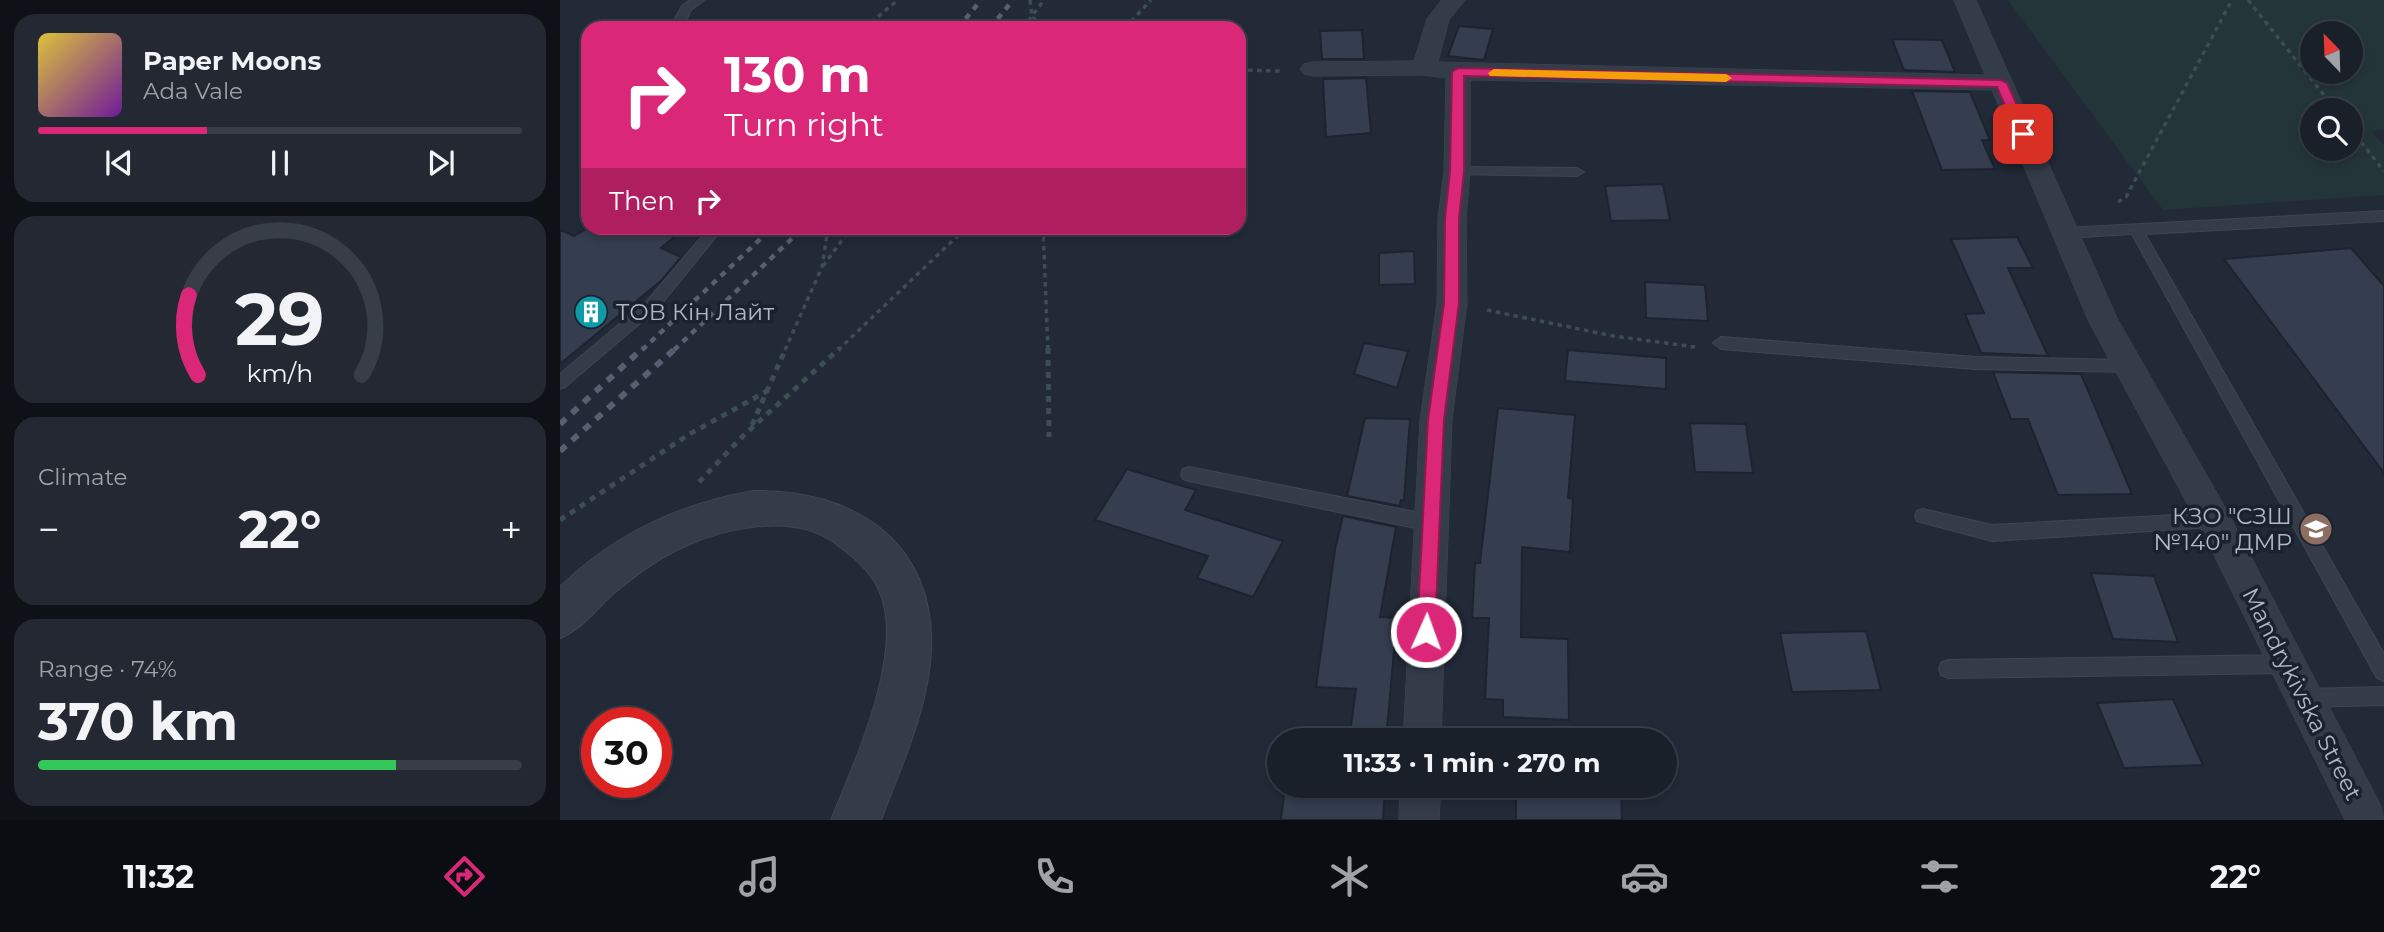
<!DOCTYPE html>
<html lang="en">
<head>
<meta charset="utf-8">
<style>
  :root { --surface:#1a202a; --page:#232832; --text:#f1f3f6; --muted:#9fa3a8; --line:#383e47; --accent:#db2777 }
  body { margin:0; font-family:Montserrat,sans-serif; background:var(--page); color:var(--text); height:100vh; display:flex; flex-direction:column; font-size:26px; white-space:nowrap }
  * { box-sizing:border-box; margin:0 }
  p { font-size:23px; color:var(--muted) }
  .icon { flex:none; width:38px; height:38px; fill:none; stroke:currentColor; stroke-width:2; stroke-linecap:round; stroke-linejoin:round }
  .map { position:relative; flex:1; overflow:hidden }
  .sheet { display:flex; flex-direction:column; gap:14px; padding:14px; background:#0e1217; width:560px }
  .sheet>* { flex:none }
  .banner { position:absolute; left:21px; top:21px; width:665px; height:214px; border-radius:21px; box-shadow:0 4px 10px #0003,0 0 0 2px var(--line); background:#db2777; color:#fff; overflow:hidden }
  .needle { width:46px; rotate:337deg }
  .controls { position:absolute; left:1740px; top:21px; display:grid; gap:14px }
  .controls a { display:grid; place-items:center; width:63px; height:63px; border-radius:50%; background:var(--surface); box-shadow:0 4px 10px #0003,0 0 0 2px var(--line); font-size:35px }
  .speed { position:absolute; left:21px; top:707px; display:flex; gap:14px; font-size:35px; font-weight:700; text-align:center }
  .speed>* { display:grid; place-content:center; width:91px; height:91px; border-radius:50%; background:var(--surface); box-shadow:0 4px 10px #0003,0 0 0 2px var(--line); line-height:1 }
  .speed .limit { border:10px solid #d22; background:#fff; color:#111 }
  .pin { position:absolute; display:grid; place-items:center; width:60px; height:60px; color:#fff; margin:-30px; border-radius:14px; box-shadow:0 4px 10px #0006 }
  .me { position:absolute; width:77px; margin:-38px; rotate:2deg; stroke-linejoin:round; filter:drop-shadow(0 0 5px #0008) }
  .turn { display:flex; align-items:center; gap:24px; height:147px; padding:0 28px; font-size:32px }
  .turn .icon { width:91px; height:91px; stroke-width:2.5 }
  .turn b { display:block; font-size:49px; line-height:60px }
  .then { display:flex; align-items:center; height:66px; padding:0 28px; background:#0003; gap:14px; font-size:26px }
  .big { font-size:52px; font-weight:700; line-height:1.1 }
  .sheet .widget { flex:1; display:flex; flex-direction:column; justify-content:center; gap:10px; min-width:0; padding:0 24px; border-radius:21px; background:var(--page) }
  .sheet .dial { align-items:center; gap:0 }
  .dial svg { height:182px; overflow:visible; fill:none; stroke:var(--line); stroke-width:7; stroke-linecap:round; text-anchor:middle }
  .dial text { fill:var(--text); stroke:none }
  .song { display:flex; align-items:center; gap:21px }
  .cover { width:84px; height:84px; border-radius:10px; background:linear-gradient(135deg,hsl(50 70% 55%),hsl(280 70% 35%)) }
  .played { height:7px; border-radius:4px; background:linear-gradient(90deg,var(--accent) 35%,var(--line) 35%) }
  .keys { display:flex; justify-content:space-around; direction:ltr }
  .heat { display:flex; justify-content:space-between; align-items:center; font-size:38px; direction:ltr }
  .charge { height:10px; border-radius:5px; background:linear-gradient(90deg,#34c759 74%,var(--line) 0) }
  .trip { position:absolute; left:707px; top:728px; width:410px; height:70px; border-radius:35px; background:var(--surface); box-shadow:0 4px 10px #0003,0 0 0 2px var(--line); font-weight:700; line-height:70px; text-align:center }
  .dock { display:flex; height:112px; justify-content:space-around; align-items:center; background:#0a0d11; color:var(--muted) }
  .dock .icon { width:49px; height:49px }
  .dock .active { color:var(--accent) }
  .dock b { font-size:32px; color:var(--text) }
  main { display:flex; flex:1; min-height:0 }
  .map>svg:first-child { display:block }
</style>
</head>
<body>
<main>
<section class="sheet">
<div class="widget">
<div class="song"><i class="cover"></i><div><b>Paper Moons</b><p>Ada Vale</p></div></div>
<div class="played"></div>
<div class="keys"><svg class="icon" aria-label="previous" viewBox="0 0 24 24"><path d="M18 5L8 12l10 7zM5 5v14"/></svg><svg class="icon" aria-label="pause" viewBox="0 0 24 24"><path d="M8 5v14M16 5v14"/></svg><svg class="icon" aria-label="next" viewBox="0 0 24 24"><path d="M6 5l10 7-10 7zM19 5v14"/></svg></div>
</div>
<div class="widget dial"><svg viewBox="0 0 100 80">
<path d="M14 69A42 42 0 1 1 86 69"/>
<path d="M14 69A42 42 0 0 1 10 34" stroke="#db2777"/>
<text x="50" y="56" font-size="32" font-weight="700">29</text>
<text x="50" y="72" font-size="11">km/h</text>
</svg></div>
<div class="widget"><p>Climate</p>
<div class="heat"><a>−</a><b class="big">22°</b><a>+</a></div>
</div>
<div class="widget"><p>Range · 74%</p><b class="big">370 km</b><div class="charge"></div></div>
</section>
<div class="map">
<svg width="1824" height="820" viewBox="0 0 1824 820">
  <rect width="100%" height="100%" fill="#222a38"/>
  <path fill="#243539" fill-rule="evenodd" d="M 1448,0 L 1824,0 L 1824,130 L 1811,131 L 1824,145 L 1824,195 L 1603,210 ZM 1752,33 L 1790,33 L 1790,72 L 1752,72 ZM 1752,110 L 1790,110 L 1790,149 L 1752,149 Z"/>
  <path fill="#343e4f" stroke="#1d232f" stroke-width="2" d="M 899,26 L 933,29 L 924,60 L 888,56 Z
    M 802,30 L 804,59 L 762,59 L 760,31 Z
    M 1332,39 L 1382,40 L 1395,72 L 1344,70 Z
    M 806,78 L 811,133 L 766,137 L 763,79 Z
    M 1352,91 L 1410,92 L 1430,140 L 1422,140 L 1435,169 L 1382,170 Z
    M 1103,184 L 1110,220 L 1051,221 L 1045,186 Z
    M 28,228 L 125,228 L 101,248 L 121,257 L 102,280 L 0,364 L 0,230 L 14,236 Z
    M 1457,237 L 1473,268 L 1448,268 L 1488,356 L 1421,353 L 1405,314 L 1424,313 L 1391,239 Z
    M 1791,248 L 1824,286 L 1824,473 L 1664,259 Z
    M 854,251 L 855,284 L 819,285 L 819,253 Z
    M 1085,282 L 1145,285 L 1148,321 L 1086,318 Z
    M 804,343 L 848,351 L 837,388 L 794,374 Z
    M 1008,350 L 1106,358 L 1106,389 L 1005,381 Z
    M 1433,372 L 1521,374 L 1572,494 L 1498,495 L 1468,419 L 1451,419 Z
    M 938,408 L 1015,415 L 1008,498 L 1013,499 L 1010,552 L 962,547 L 961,637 L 1008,639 L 1009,720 L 943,717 L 943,700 L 925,699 L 929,618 L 912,618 L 915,563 L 920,563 Z
    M 805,418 L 850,419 L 844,500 L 841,500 L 840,506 L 787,496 Z
    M 1130,423 L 1186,424 L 1193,473 L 1135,472 Z
    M 567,469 L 636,490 L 625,510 L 723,541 L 693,597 L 637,578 L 648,556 L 535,520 Z
    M 783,516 L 836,527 L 820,617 L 837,618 L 826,740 L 789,740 L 796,689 L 756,687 L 775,549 Z
    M 1531,573 L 1594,576 L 1618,642 L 1553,639 Z
    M 1306,631 L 1321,690 L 1232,692 L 1220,633 Z
    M 1613,699 L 1643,765 L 1564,768 L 1537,703 Z
    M 725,786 L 825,786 L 823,820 L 721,820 Z
    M 956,786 L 1061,786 L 1062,820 L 956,820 Z"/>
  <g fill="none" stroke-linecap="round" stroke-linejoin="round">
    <defs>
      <path id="service" d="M 130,0 L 144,0 L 131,10 L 122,28 L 110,28 L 122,6 Z
        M 897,167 L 1017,168 L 1024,172 L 1017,176 L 892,174 L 892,168 Z
        M 1824,211 L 1824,221 L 1585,234 L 1824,654 L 1824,681 L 1817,678 L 1572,234 L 1506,238 L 1499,233 L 1506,228 Z
        M 149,228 L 163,228 L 98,308 L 5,387 L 0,389 L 0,374 L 88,300 Z
        M 1161,337 L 1416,357 L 1566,360 L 1574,366 L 1566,372 L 1416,369 L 1161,349 L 1153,343 Z
        M 629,467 L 870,515 L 876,518 L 879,523 L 876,528 L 870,531 L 629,481 L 623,479 L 621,474 L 623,469 Z
        M 1363,509 L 1432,525 L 1654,513 L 1660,515 L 1662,520 L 1660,525 L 1654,527 L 1432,541 L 1357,521 L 1355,516 L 1357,511 Z
        M 1726,655 L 1733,658 L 1735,664 L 1733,670 L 1726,673 L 1388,678 L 1381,675 L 1379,669 L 1381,663 L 1388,660 Z
        M 1824,687 L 1824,705 L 1745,707 L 1738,705 L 1736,698 L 1738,691 L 1745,689 Z"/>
      <path id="minor" d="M 882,0 L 905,0 L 889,20 L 878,62 L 1425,75 L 1394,0 L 1416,0 L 1557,318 L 1666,509 L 1821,806 L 1824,820 L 1785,820 L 1642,531 L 1528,320 L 1432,90 L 910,80 L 910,171 L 906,219 L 907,303 L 892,420 L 881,740 L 843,740 L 860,420 L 877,303 L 878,219 L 884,171 L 886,78 L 864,75 L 752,76 L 744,74 L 740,69 L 744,64 L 752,62 L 854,61 L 867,19 Z
        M 841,786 L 881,786 L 879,820 L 839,820 Z"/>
      <path id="tertiary" d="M 193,491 C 293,489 376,542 371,651 C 368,710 341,766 321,820 L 271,820 C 294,763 347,650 319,590 C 310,569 290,554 272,541 C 231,513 165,528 123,547 C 97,559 74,576 53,594 C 35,610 22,629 0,638 L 0,587 C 54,534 119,504 193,491 Z"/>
    </defs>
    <use href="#service" stroke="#3f4552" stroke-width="2"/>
    <use href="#minor" stroke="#3f4552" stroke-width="1"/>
    <use href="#tertiary" stroke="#3f4552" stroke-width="2"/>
    <path stroke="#3c4e52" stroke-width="3.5" stroke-dasharray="4.5 4.5" stroke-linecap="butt" d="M 470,0 L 472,18 L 501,28
      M 1688,0 L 1776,110
      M 304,28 L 338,0
      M 463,28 L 484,0
      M 565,28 L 591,0
      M 679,70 L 720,71
      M 1790,128 L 1824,171
      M 1558,202 L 1566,197 L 1672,0
      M 483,228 L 488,350
      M 263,266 L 291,228
      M 927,310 L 1053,336 L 1135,347
      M 225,350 L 262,267 L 268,228
      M 278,350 L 406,228"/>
    <path stroke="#3c4e52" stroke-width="5" stroke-dasharray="6 6" stroke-linecap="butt" d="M 488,348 L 489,437
      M 192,425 L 226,348
      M 139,482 L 184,435 L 280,348
      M 0,520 L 128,435 L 207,391"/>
    <use href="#service" fill="#353c49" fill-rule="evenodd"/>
    <use href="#minor" fill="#353c49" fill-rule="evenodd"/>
    <use href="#tertiary" fill="#353c49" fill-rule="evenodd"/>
    <path stroke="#576070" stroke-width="4.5" stroke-dasharray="6 6" stroke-linecap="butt" d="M 398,28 L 421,0
      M 430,28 L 453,0
      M 82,350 L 212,228
      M 114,350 L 243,228"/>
    <path stroke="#576070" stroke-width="6" stroke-dasharray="8 8" stroke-linecap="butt" d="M 0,424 L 83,348
      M 0,451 L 116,348"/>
  </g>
  <path fill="#db2777" stroke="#8e194d" stroke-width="2" d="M 898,68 L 1441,80 L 1447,83 L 1470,134 L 1468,137 L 1459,137 L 1437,87 L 904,76 L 904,171 L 899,219 L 899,303 L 884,420 L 875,632 L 873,638 L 866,640 L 860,638 L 857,632 L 868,420 L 884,303 L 885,219 L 890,171 L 892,72 Z"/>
  <path fill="#f59e0b" d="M 934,69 L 1166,74 L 1172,78 L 1166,82 L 930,76 L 928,73 Z"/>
  <defs>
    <symbol id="building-disc" viewBox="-11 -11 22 22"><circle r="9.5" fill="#0f9aa8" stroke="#1b212d"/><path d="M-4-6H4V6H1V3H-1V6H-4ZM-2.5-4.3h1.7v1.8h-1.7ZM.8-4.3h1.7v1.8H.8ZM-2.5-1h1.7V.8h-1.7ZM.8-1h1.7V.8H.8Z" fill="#fff"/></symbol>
    <symbol id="school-disc" viewBox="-11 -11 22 22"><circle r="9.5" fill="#8d6e63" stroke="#1b212d"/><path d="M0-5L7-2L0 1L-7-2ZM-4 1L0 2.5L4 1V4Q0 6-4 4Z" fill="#fff"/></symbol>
  </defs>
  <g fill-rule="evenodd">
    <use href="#building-disc" x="12" y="293" width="38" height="38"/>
    <use href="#school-disc" x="1737" y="510" width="38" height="38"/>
  </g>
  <g text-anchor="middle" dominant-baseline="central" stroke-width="7" stroke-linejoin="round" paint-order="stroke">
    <g font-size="23" fill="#b0b7c5" stroke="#1b212d" text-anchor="start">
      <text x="56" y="312">ТОВ Кін Лайт</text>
      <text x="1732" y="516" text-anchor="end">КЗО "СЗШ<tspan x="1732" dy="26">№140" ДМР</tspan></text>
    </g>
    <g font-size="23" fill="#b0b7c5" stroke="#1b212d">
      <text transform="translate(1742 694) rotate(63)">Mandrykivska Street</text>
    </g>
  </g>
</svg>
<div class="controls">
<a><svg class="needle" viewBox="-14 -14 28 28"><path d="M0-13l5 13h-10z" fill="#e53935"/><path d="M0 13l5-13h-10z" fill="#9fa3a8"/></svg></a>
<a><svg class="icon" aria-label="search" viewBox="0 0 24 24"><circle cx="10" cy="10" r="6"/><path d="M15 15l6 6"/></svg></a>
</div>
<div class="speed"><div class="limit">30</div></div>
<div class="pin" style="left:1463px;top:134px;background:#d93025"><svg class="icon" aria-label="arrive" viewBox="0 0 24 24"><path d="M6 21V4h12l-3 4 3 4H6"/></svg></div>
<svg class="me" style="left:866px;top:632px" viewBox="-20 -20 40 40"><circle r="17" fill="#db2777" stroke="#fff" stroke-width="3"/><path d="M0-11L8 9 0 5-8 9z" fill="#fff"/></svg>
<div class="trip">11:33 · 1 min · 270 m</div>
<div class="banner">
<div class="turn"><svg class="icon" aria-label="right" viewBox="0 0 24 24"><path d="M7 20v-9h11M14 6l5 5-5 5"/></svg><div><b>130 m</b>Turn right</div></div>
<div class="then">Then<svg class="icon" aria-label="right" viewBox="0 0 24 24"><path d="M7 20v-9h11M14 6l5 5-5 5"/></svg></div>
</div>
</div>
</main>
<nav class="dock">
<b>11:32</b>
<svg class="icon active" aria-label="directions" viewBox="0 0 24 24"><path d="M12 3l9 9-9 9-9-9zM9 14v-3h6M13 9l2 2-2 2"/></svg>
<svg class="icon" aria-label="music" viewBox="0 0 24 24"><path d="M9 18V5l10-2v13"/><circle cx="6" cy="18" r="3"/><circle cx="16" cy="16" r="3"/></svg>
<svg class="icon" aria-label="phone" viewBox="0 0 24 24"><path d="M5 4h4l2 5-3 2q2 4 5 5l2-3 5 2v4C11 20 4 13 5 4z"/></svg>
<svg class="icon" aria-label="climate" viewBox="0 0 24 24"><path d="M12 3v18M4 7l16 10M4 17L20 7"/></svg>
<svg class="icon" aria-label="car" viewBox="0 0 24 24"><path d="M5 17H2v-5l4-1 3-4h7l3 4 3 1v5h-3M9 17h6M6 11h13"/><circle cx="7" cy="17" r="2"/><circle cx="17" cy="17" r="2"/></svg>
<svg class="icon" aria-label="filters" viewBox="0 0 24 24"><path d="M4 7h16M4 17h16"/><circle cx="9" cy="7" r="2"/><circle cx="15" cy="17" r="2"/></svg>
<b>22°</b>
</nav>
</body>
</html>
